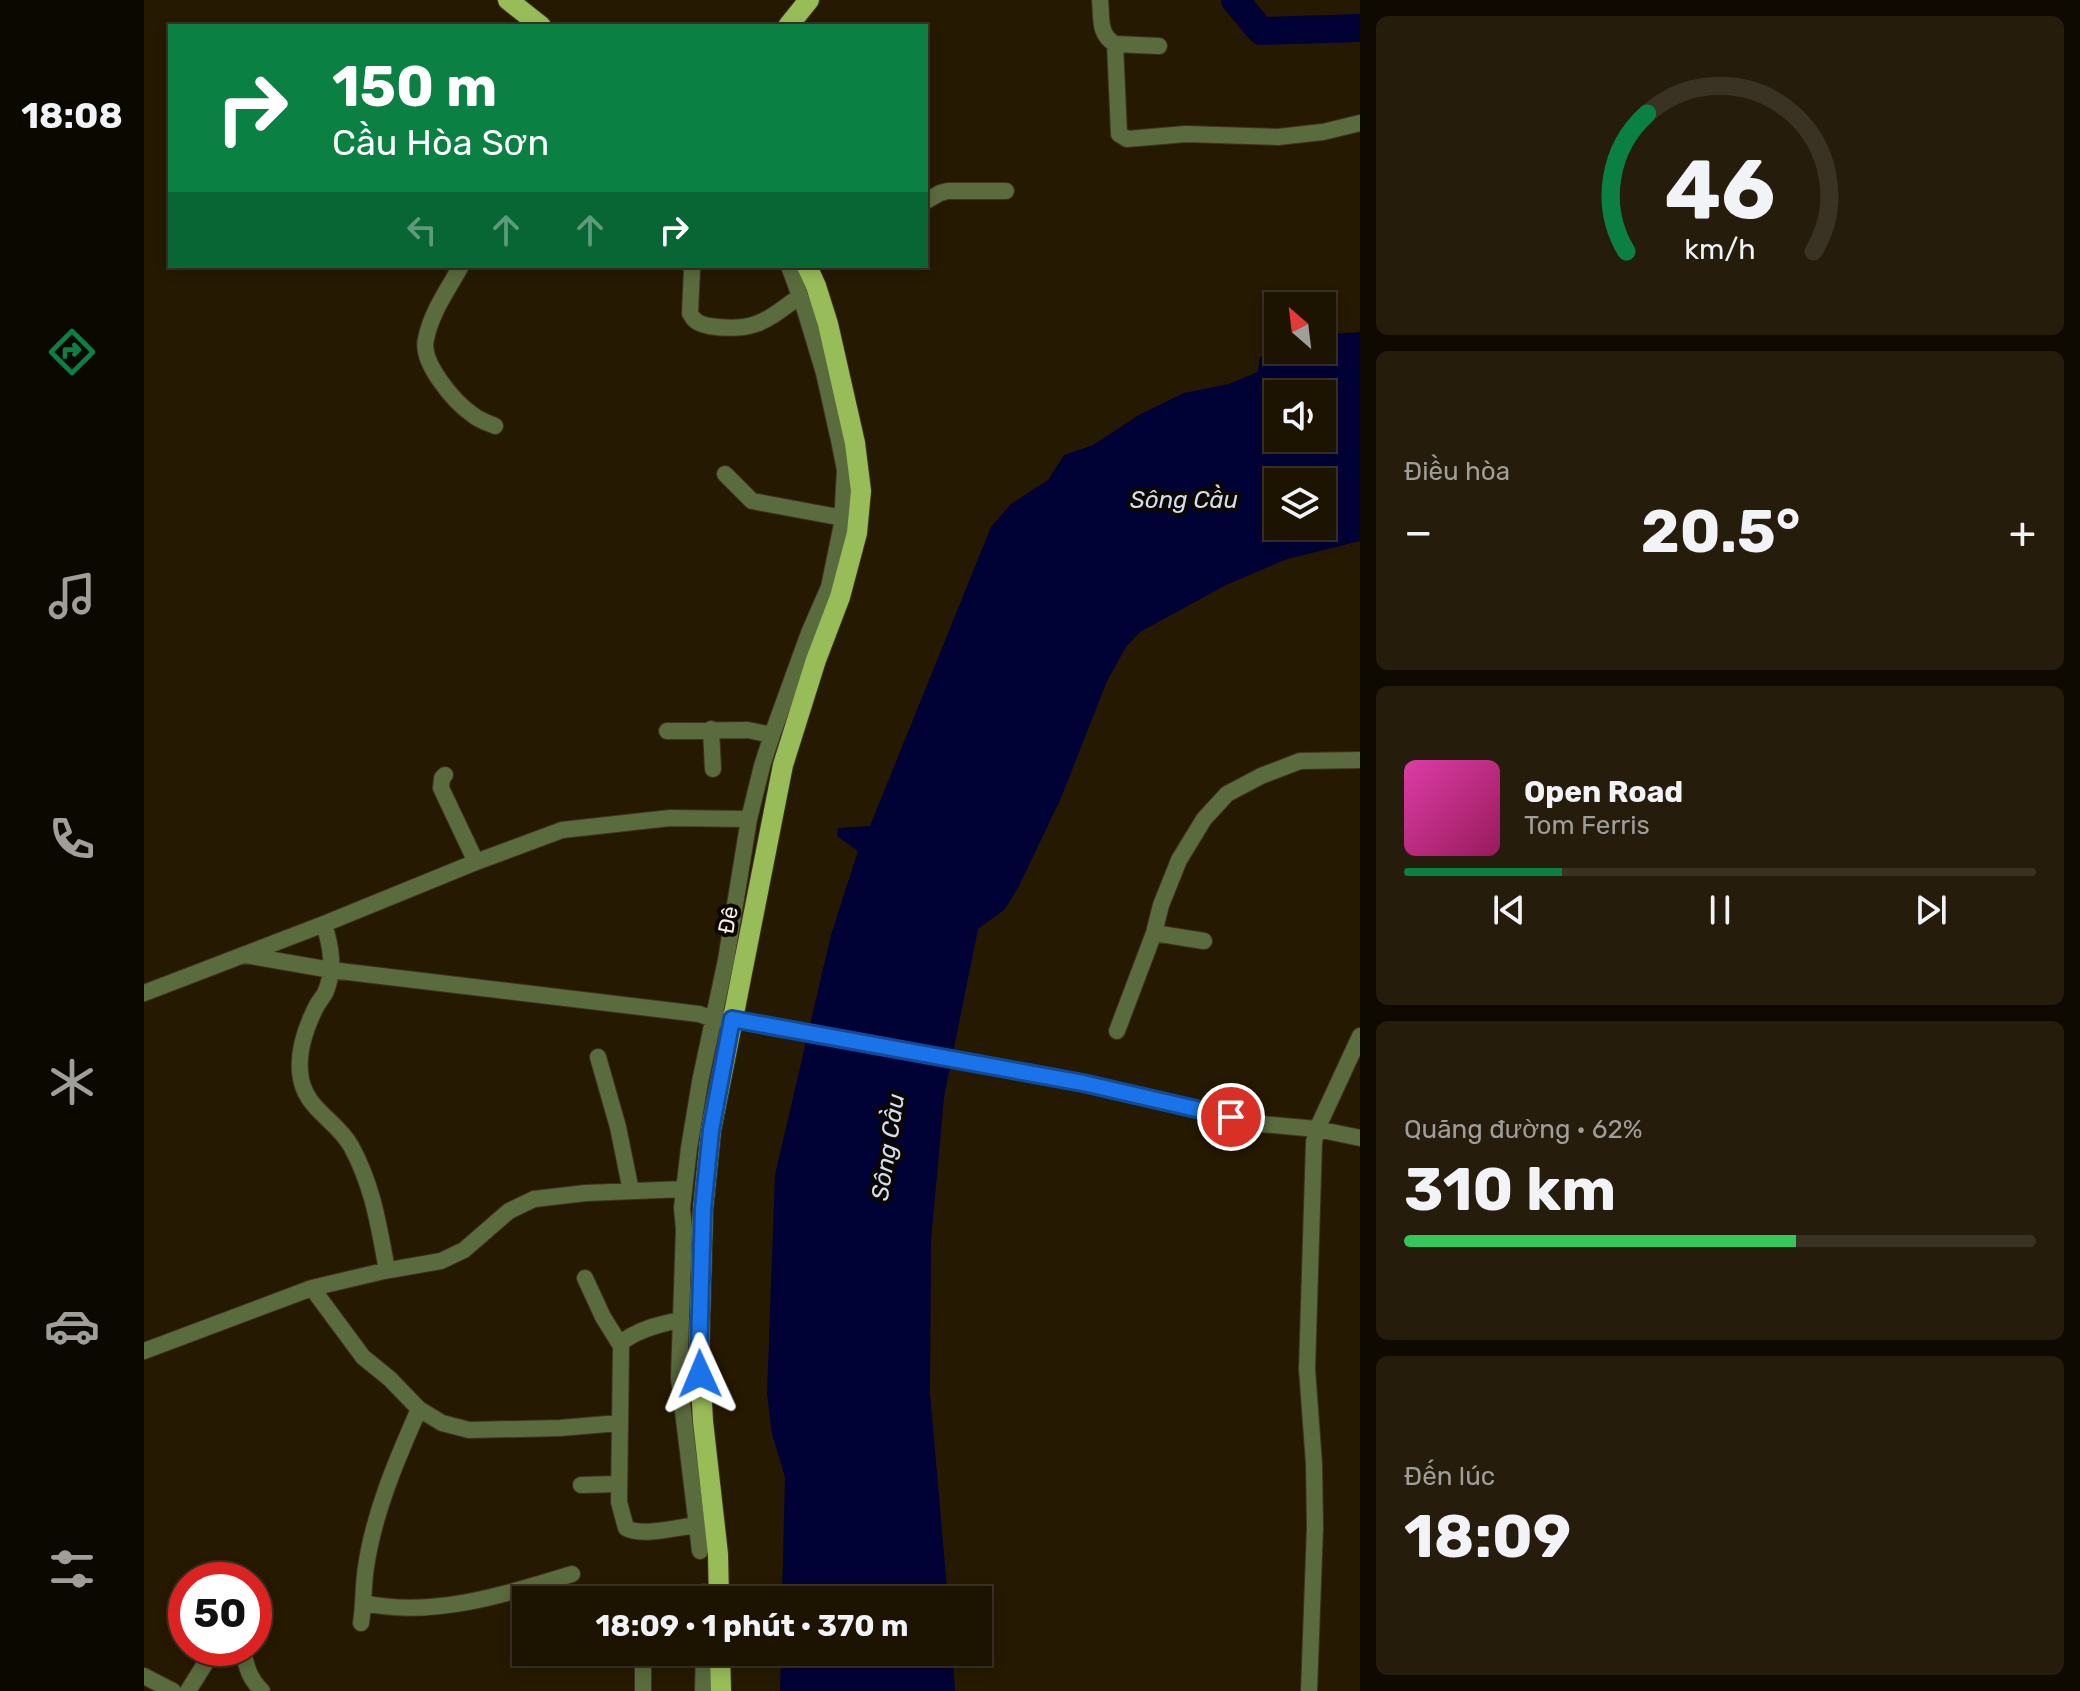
<!DOCTYPE html>
<html lang="vi">
<head>
<meta charset="utf-8">
<style>
  :root { --surface:#1c1301; --page:#251c0b; --text:#f1f3f6; --muted:#a09e99; --line:#3a3223; --accent:#0b8043 }
  body { margin:0; font-family:Rubik,sans-serif; background:var(--page); color:var(--text); height:100vh; display:flex; flex-direction:column; font-size:30px; white-space:nowrap }
  * { box-sizing:border-box; margin:0 }
  p { font-size:26px; color:var(--muted) }
  .icon { flex:none; width:44px; height:44px; fill:none; stroke:currentColor; stroke-width:2; stroke-linecap:round; stroke-linejoin:round }
  .map { position:relative; flex:1; overflow:hidden }
  .details { display:flex; flex-direction:column; gap:16px; padding:16px; background:#0f0a01; width:720px }
  .details>* { flex:none }
  .banner { position:absolute; left:24px; top:24px; width:760px; height:244px; border-radius:0px; box-shadow:0 4px 12px #0003,0 0 0 2px var(--line); background:#0b8043; color:#fff; overflow:hidden }
  .needle { width:52px; rotate:332deg }
  .buttons { position:absolute; left:1120px; top:292px; display:grid; gap:16px }
  .buttons a { display:grid; place-items:center; width:72px; height:72px; border-radius:0px; background:var(--surface); box-shadow:0 4px 12px #0003,0 0 0 2px var(--line); font-size:40px }
  .speed { position:absolute; left:24px; top:1562px; display:flex; gap:16px; font-size:40px; font-weight:700; text-align:center }
  .speed>* { display:grid; place-content:center; width:104px; height:104px; border-radius:50%; background:var(--surface); box-shadow:0 4px 12px #0003,0 0 0 2px var(--line); line-height:1 }
  .speed .limit { border:12px solid #d22; background:#fff; color:#111 }
  .pin { position:absolute; display:grid; place-items:center; width:68px; height:68px; color:#fff; margin:-34px; border:4px solid #fff; border-radius:50%; box-shadow:0 2px 8px #0007 }
  .me { position:absolute; width:88px; margin:-44px; rotate:359deg; stroke-linejoin:round; filter:drop-shadow(0 0 6px #0008) }
  .turn { display:flex; align-items:center; gap:28px; height:168px; padding:0 32px; font-size:36px }
  .turn .icon { width:104px; height:104px; stroke-width:2.5 }
  .turn b { display:block; font-size:56px; line-height:68px }
  .lanes { display:flex; align-items:center; height:76px; padding:0 32px; background:#0003; justify-content:center; gap:40px; direction:ltr }
  .lanes .off { opacity:.35 }
  .big { font-size:60px; font-weight:700; line-height:1.1 }
  .details .card { flex:1; display:flex; flex-direction:column; justify-content:center; gap:12px; min-width:0; padding:0 28px; border-radius:12px; background:var(--page) }
  .details .dial { align-items:center; gap:0 }
  .dial svg { height:208px; overflow:visible; fill:none; stroke:var(--line); stroke-width:7; stroke-linecap:round; text-anchor:middle }
  .dial text { fill:var(--text); stroke:none }
  .song { display:flex; align-items:center; gap:24px }
  .cover { width:96px; height:96px; border-radius:12px; background:linear-gradient(135deg,hsl(320 70% 55%),hsl(330 70% 35%)) }
  .played { height:8px; border-radius:4px; background:linear-gradient(90deg,var(--accent) 25%,var(--line) 25%) }
  .keys { display:flex; justify-content:space-around; direction:ltr }
  .heat { display:flex; justify-content:space-between; align-items:center; font-size:44px; direction:ltr }
  .charge { height:12px; border-radius:6px; background:linear-gradient(90deg,#34c759 62%,var(--line) 0) }
  .trip { position:absolute; left:368px; top:1586px; width:480px; height:80px; border-radius:0px; background:var(--surface); box-shadow:0 4px 12px #0003,0 0 0 2px var(--line); font-weight:700; line-height:80px; text-align:center }
  main { display:flex; flex:1; min-height:0 }
  .menu { display:flex; flex-direction:column; width:144px; justify-content:space-around; align-items:center; background:#0b0800; color:var(--muted) }
  .menu .icon { width:56px; height:56px }
  .menu .on { color:var(--accent) }
  .menu b { font-size:36px; color:var(--text) }
  .map>svg:first-child { display:block }
</style>
</head>
<body>
<main>
<nav class="menu">
<b>18:08</b>
<svg class="icon on" aria-label="directions" viewBox="0 0 24 24"><path d="M12 3l9 9-9 9-9-9zM9 14v-3h6M13 9l2 2-2 2"/></svg>
<svg class="icon" aria-label="music" viewBox="0 0 24 24"><path d="M9 18V5l10-2v13"/><circle cx="6" cy="18" r="3"/><circle cx="16" cy="16" r="3"/></svg>
<svg class="icon" aria-label="phone" viewBox="0 0 24 24"><path d="M5 4h4l2 5-3 2q2 4 5 5l2-3 5 2v4C11 20 4 13 5 4z"/></svg>
<svg class="icon" aria-label="climate" viewBox="0 0 24 24"><path d="M12 3v18M4 7l16 10M4 17L20 7"/></svg>
<svg class="icon" aria-label="car" viewBox="0 0 24 24"><path d="M5 17H2v-5l4-1 3-4h7l3 4 3 1v5h-3M9 17h6M6 11h13"/><circle cx="7" cy="17" r="2"/><circle cx="17" cy="17" r="2"/></svg>
<svg class="icon" aria-label="filters" viewBox="0 0 24 24"><path d="M4 7h16M4 17h16"/><circle cx="9" cy="7" r="2"/><circle cx="15" cy="17" r="2"/></svg>
</nav>
<div class="map">
<svg width="1216" height="1691" viewBox="0 0 1216 1691">
  <rect width="100%" height="100%" fill="#261901"/>
  <path fill="#000135" fill-rule="evenodd" d="M 1216,332 L 1216,541 L 1143,559 L 1082,585 L 996,632 L 982,647 L 963,681 L 917,798 L 873,890 L 860,910 L 834,929 L 800,1097 L 787,1241 L 786,1393 L 804,1600 L 638,1600 L 641,1477 L 628,1434 L 623,1394 L 631,1175 L 687,935 L 714,851 L 693,836 L 694,828 L 726,826 L 847,527 L 867,504 L 904,480 L 920,455 L 949,445 L 995,415 L 1040,393 L 1085,384 L 1114,372 L 1116,357 L 1134,348 L 1134,350 L 1178,350 L 1178,335 ZM 1134,394 L 1178,394 L 1178,438 L 1134,438 ZM 1134,482 L 1178,482 L 1178,526 L 1134,526 Z
    M 637,1652 L 808,1652 L 811,1691 L 636,1691 Z"/>
  <g fill="none" stroke-linecap="round" stroke-linejoin="round">
    <path stroke="#000135" stroke-width="28" d="M 1091,0 L 1117,31 L 1216,28"/>
    <defs>
      <path id="minor" d="M 956,0 C 958,18 954,34 971,44 L 1015,46
        M 971,44 L 975,134 L 983,139 L 1042,134 L 1134,137 L 1179,132 L 1216,123
        M 782,201 L 796,193 L 804,191 L 862,191
        M 317,266 C 304,289 287,313 282,339 C 276,362 310,402 329,415 C 335,420 344,423 351,426
        M 546,266 L 548,269 L 546,313 C 550,322 556,324 565,326 C 610,333 622,321 656,296
        M 581,474 L 608,501 L 699,518
        M 567,729 L 569,769
        M 523,731 L 604,730 L 628,735
        M 301,775 L 298,778 L 297,788 L 332,862
        M 180,924 C 187,947 191,968 182,991 C 180,996 175,1001 172,1007 C 163,1025 154,1050 156,1072 C 159,1109 191,1118 207,1146 C 229,1186 235,1227 243,1270
        M 1010,933 L 1060,941
        M 101,955 L 187,970 L 555,1014 L 569,1019 L 588,1019 L 939,1083 L 1117,1124 L 1173,1129 L 1216,1138
        M 0,993 L 180,924 L 332,862 L 418,830 L 526,818 L 605,819
        M 973,1031 L 1010,933 L 1017,905 L 1035,860 L 1060,819 L 1083,794 L 1117,776 L 1156,761 L 1216,760
        M 454,1057 L 474,1127 L 487,1191
        M 441,1278 L 459,1317 L 477,1346 L 475,1502 L 482,1528 C 498,1537 535,1527 553,1525
        M 168,1288 L 219,1357 L 246,1379 L 275,1409 L 298,1423 L 325,1430 L 416,1428 L 475,1423
        M 476,1344 C 491,1330 516,1324 536,1320
        M 0,1351 L 168,1288 L 240,1271 L 297,1261 L 320,1250 L 365,1211 L 390,1199 L 442,1193 L 540,1189
        M 437,1485 L 475,1484
        M 556,1551 L 535,1378 L 540,1229 L 538,1208 L 545,1148 L 556,1082 L 582,960 L 605,819 L 618,766 L 628,735 L 665,633 L 685,587 L 698,524 L 701,470 L 695,440 L 680,373 L 661,310 L 645,266
        M 560,1600 L 560,1592
        M 220,1603 C 288,1618 364,1594 428,1574
        M 34,1612 L 42,1619
        M 110,1620 L 118,1614
        M 217,1623 C 220,1604 219,1585 222,1567 C 230,1512 253,1459 275,1409
        M 98,1648 C 103,1667 104,1677 118,1691
        M 0,1676 L 29,1691
        M 44,1691 L 64,1659 L 66,1648
        M 499,1691 L 499,1652
        M 559,1691 L 560,1652
        M 1165,1691 L 1171,1527 L 1170,1464 L 1163,1369 L 1170,1142 L 1173,1129 L 1216,1036"/>
      <path id="major" d="M 364,0 L 397,26
        M 644,26 L 665,0
        M 575,1600 L 574,1554 L 559,1421 L 555,1351 L 559,1209 L 567,1130 L 639,765 L 672,660 L 696,597 L 713,533 L 717,491 L 711,443 L 684,324 L 672,286 L 663,266
        M 576,1652 L 577,1691"/>
    </defs>
    <use href="#minor" stroke="#3f331c" stroke-width="18"/>
    <use href="#major" stroke="#3f331c" stroke-width="22"/>
    <use href="#minor" stroke="#5a6b3d" stroke-width="16"/>
    <use href="#major" stroke="#98bc57" stroke-width="20"/>
  </g>
  <g fill="none" stroke-linecap="round" stroke-linejoin="round">
    <defs>
      <path id="route" d="M 556,1374 L 555,1351 L 559,1209 L 567,1130 L 588,1019 L 939,1083 L 1087,1117"/>
    </defs>
    <use href="#route" stroke="#114b97" stroke-width="20"/>
    <use href="#route" stroke="#1a73e8" stroke-width="14"/>
  </g>
  <g text-anchor="middle" dominant-baseline="central" stroke-width="8" stroke-linejoin="round" paint-order="stroke">
    <g font-size="22" fill="#f7efdf" stroke="#0b0601">
      <text transform="translate(584 920) rotate(-79)">Đê</text>
    </g>
    <g font-size="24" font-style="italic" fill="#d4ddef" stroke="#0b0601">
      <text x="1040" y="500">Sông Cầu</text>
      <text transform="translate(744 1147) rotate(-81)">Sông Cầu</text>
    </g>
  </g>
</svg>
<div class="buttons">
<a><svg class="needle" viewBox="-14 -14 28 28"><path d="M0-13l5 13h-10z" fill="#e53935"/><path d="M0 13l5-13h-10z" fill="#a09e99"/></svg></a>
<a><svg class="icon" aria-label="sound" viewBox="0 0 24 24"><path d="M4 9h4l5-4v14l-5-4H4zM17 9q2 3 0 6"/></svg></a>
<a><svg class="icon" aria-label="layers" viewBox="0 0 24 24"><path d="M12 4l9 5-9 5-9-5zM3 14l9 5 9-5"/></svg></a>
</div>
<div class="speed"><div class="limit">50</div></div>
<div class="pin" style="left:1087px;top:1117px;background:#d93025"><svg class="icon" aria-label="arrive" viewBox="0 0 24 24"><path d="M6 21V4h12l-3 4 3 4H6"/></svg></div>
<svg class="me" style="left:556px;top:1374px" viewBox="-20 -20 40 40"><path d="M0-17L14 15 0 8-14 15z" fill="#1a73e8" stroke="#fff" stroke-width="4"/></svg>
<div class="trip">18:09 · 1 phút · 370 m</div>
<div class="banner">
<div class="turn"><svg class="icon" aria-label="right" viewBox="0 0 24 24"><path d="M7 20v-9h11M14 6l5 5-5 5"/></svg><div><b>150 m</b>Cầu Hòa Sơn</div></div>
<div class="lanes"><svg class="icon off" aria-label="left" viewBox="0 0 24 24"><path d="M17 20v-9H6M10 6l-5 5 5 5"/></svg><svg class="icon off" aria-label="ahead" viewBox="0 0 24 24"><path d="M12 20V5M6 11l6-6 6 6"/></svg><svg class="icon off" aria-label="ahead" viewBox="0 0 24 24"><path d="M12 20V5M6 11l6-6 6 6"/></svg><svg class="icon" aria-label="right" viewBox="0 0 24 24"><path d="M7 20v-9h11M14 6l5 5-5 5"/></svg></div>
</div>
</div>
<section class="details">
<div class="card dial"><svg viewBox="0 0 100 80">
<path d="M14 69A42 42 0 1 1 86 69"/>
<path d="M14 69A42 42 0 0 1 22 16" stroke="#0b8043"/>
<text x="50" y="56" font-size="32" font-weight="700">46</text>
<text x="50" y="72" font-size="11">km/h</text>
</svg></div>
<div class="card"><p>Điều hòa</p>
<div class="heat"><a>−</a><b class="big">20.5°</b><a>+</a></div>
</div>
<div class="card">
<div class="song"><i class="cover"></i><div><b>Open Road</b><p>Tom Ferris</p></div></div>
<div class="played"></div>
<div class="keys"><svg class="icon" aria-label="previous" viewBox="0 0 24 24"><path d="M18 5L8 12l10 7zM5 5v14"/></svg><svg class="icon" aria-label="pause" viewBox="0 0 24 24"><path d="M8 5v14M16 5v14"/></svg><svg class="icon" aria-label="next" viewBox="0 0 24 24"><path d="M6 5l10 7-10 7zM19 5v14"/></svg></div>
</div>
<div class="card"><p>Quãng đường · 62%</p><b class="big">310 km</b><div class="charge"></div></div>
<div class="card"><p>Đến lúc</p><b class="big">18:09</b></div>
</section>
</main>
</body>
</html>
